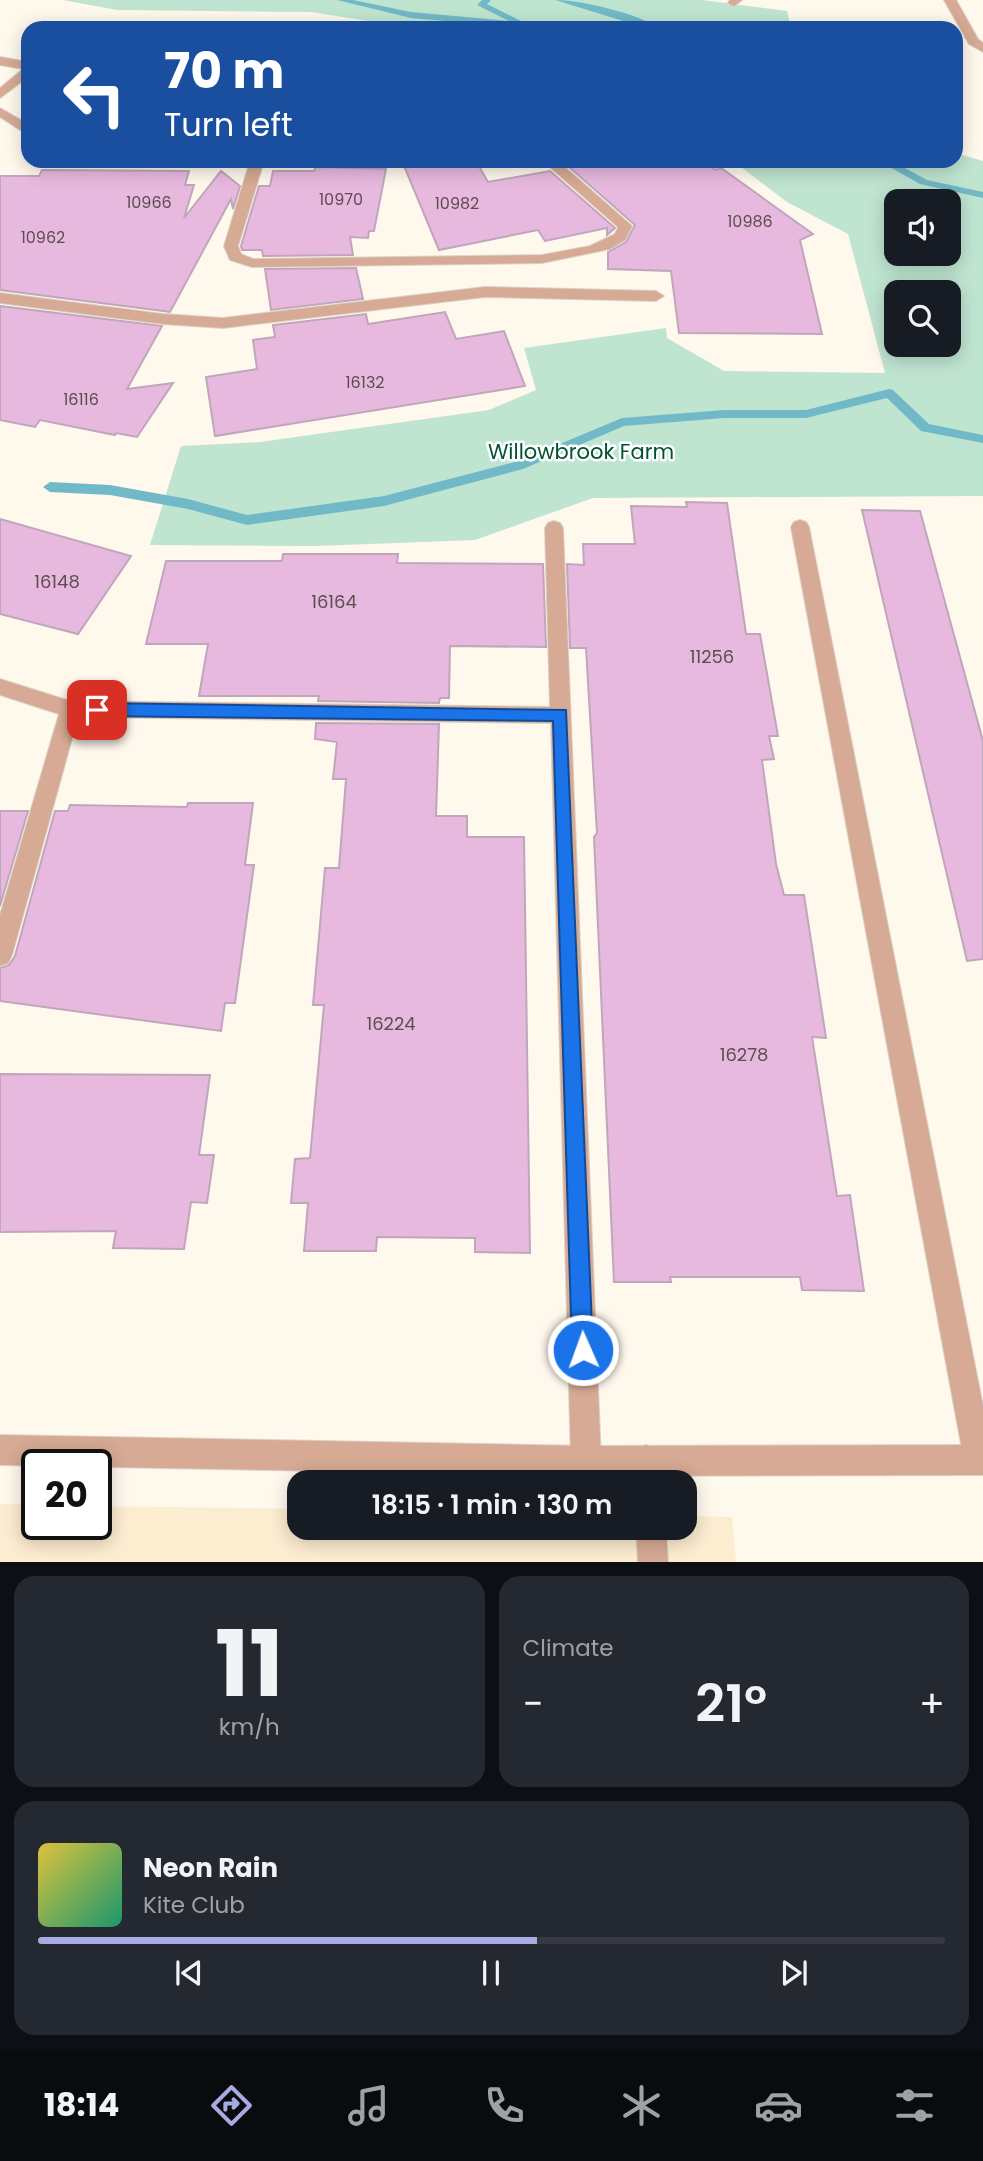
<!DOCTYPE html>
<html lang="en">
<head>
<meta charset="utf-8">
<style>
  :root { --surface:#171b24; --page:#242831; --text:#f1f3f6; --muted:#9ea1a6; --line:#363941; --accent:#a7abe1 }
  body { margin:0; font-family:Poppins,sans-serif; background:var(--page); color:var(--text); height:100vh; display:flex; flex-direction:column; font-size:26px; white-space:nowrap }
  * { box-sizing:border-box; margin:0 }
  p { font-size:23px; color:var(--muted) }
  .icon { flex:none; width:38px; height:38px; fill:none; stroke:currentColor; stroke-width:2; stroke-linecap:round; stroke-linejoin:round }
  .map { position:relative; height:1562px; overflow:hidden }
  .drawer { display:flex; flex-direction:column; gap:14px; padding:14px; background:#0d0f14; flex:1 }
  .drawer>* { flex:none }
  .banner { position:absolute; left:21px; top:21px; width:942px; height:147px; border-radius:21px; box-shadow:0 4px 18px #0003; background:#1a4fa0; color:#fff; overflow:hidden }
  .controls { position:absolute; left:884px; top:189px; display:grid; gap:14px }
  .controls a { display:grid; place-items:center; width:77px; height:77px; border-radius:14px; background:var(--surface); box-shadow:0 4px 18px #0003; font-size:35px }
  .speed { position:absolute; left:21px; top:1449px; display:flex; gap:14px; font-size:35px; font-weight:700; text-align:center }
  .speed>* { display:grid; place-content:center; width:91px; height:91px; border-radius:50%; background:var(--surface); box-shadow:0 4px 18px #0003; line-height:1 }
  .speed .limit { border:4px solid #111; border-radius:10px; background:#fff; color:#111 }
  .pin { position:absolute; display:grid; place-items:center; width:60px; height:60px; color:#fff; margin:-30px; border-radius:14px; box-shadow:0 4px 10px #0006 }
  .me { position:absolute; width:77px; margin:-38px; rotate:358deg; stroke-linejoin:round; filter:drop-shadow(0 0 5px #0008) }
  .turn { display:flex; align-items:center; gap:24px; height:147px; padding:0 28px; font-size:32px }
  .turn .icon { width:91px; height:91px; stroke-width:2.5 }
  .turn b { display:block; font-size:49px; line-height:60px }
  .big { font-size:52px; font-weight:600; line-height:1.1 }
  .drawer .card { flex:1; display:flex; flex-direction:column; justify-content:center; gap:10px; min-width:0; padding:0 24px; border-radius:21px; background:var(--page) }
  .drawer .dial { align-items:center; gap:0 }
  .dial b { font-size:91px; line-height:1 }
  .song { display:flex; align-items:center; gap:21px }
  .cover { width:84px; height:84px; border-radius:10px; background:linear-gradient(135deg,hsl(50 70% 55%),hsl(160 70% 35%)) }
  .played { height:7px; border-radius:4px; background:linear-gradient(90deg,var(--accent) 55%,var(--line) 55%) }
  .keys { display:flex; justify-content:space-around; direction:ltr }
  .heat { display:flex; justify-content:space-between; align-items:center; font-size:38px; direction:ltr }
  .drawer .tiles { flex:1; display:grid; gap:14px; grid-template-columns:1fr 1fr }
  .card:last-child { grid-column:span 2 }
  .trip { position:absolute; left:287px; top:1470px; width:410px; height:70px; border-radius:21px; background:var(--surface); box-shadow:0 4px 18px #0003; font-weight:600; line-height:70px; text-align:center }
  .tab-bar { display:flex; height:112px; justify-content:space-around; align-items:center; background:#090b0e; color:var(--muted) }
  .tab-bar .icon { width:49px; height:49px }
  .tab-bar .current { color:var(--accent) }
  .tab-bar b { font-size:32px; color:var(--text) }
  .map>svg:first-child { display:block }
</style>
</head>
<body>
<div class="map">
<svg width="983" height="1563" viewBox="0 0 983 1563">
  <rect width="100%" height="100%" fill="#fff8ed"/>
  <path fill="#fcecd0" d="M 0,1504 L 37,1504 L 37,1524 L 96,1524 L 96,1506 L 299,1509 L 299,1528 L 684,1528 L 684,1516 L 732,1517 L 736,1562 L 0,1563 Z"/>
  <path fill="#bfe5d1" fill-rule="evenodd" d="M 63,0 L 702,0 L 787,11 L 791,28 L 413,28 L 311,12 L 117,10 Z
    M 956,153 L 983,161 L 983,496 L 593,498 L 475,540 L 316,546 L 150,545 L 181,446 L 260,442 L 489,410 L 536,390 L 524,348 L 666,328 L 667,338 L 724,371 L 885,373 L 848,234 L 787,202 L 733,161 L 956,161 ZM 896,201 L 948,201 L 948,254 L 896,254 ZM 948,292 L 948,345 L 896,345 L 896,292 Z"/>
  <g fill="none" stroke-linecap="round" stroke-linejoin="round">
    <path fill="#72b9c7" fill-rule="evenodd" d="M 337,0 L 353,0 L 411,12 L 509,21 L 477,5 L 482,0 L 491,0 L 487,4 L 529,25 L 525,28 L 411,18 Z
      M 555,0 C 581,0 637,13 658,28 L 646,28 Z
      M 879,161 L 892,161 L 927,180 L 983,192 L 983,198 L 920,184 Z
      M 889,389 L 893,390 L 929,424 L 983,435 L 983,443 L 921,431 L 887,398 L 806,418 L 724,418 L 624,426 L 523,469 L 384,506 L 247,525 L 188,509 L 110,495 L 50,492 L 43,487 L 50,482 L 110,485 L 188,499 L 247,515 L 384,496 L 519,461 L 622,418 L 724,410 L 806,410 Z"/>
  </g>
  <path fill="#e8b9df" stroke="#c0a6bb" stroke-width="2" d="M 402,161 L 476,161 L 488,182 L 550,171 L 615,228 L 607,235 L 607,228 L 545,241 L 538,230 L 439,250 Z
    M 604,161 L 703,161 L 716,170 L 721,168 L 813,234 L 800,240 L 822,334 L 679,333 L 671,271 L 608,269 L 608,252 L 626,242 L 635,225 L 569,167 Z
    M 316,167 L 386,169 L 374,231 L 369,231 L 368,238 L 350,237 L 353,255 L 263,256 L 262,250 L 242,250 L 241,246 L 259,186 L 270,186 L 273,171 L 314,171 Z
    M 42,170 L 189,171 L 185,185 L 194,185 L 184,218 L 221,171 L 240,186 L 233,209 L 231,199 L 170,312 L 163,311 L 0,290 L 0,176 L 39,176 Z
    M 356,268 L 363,299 L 271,310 L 265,269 Z
    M 0,306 L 162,326 L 127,389 L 173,383 L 137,437 L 116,433 L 115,435 L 40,420 L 35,427 L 0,420 Z
    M 445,312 L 456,339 L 504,331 L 525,386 L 215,436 L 206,377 L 257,369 L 253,340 L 275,337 L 273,325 L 366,314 L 368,324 Z
    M 686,502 L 727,503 L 746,634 L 760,634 L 778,736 L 769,736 L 774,759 L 762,760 L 776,864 L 784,895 L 804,895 L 826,1038 L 812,1037 L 837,1196 L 850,1195 L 864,1291 L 802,1290 L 800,1277 L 670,1277 L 671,1282 L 614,1282 L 594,837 L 597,833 L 586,648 L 570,648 L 567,564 L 584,565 L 583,544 L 635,544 L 631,506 L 687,507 Z
    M 862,510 L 920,511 L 983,741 L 983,959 L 967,961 Z
    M 0,519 L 131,556 L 78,634 L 0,614 Z
    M 283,554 L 398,554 L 397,563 L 543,564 L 546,647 L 450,646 L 449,698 L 440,698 L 439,703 L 318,701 L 319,696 L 199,696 L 208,644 L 146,644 L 166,561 L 282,561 Z
    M 316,723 L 439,724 L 436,816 L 467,816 L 467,837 L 524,837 L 530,1253 L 475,1252 L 475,1238 L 377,1237 L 376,1251 L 304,1251 L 308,1203 L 291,1203 L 295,1159 L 310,1158 L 324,1005 L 313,1005 L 325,868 L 339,868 L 346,779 L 333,779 L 337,742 L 315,739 Z
    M 188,803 L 253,803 L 245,865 L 254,865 L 235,1003 L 225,1003 L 221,1031 L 0,1001 L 0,968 L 9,965 L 15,956 L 55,811 L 68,811 L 70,805 L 187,807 Z
    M 0,811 L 28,811 L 0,906 Z
    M 0,1074 L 210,1075 L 199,1155 L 214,1155 L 207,1203 L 191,1202 L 184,1249 L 113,1248 L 116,1231 L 0,1232 Z"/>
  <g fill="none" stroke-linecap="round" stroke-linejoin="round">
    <defs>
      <path id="lane" d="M 730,0 L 742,0 L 734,6 L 728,3 Z
        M 0,57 L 28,62 L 28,77 L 0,98 L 0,88 L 23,69 L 0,65 Z
        M 0,108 L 28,124 L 28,135 L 0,117 Z
        M 250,161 L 264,161 L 238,246 L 241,254 L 253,259 L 542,255 L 590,246 L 615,234 L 618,227 L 543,161 L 558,161 L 632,226 L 625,240 L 610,249 L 542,263 L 252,267 L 230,260 L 224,246 Z
        M 485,287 L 656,291 L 664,296 L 656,301 L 485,297 L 223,328 L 163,324 L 0,303 L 0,293 L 163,314 L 223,318 Z
        M 800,520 L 806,522 L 809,527 L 983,1406 L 983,1473 L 979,1475 L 969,1470 L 964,1460 L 791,527 L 794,522 Z
        M 554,521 L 560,523 L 563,528 L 601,1461 L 596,1471 L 586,1476 L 576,1471 L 571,1461 L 551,723 L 78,717 L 12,955 L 8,963 L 0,966 L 0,915 L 59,714 L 0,695 L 0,679 L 70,701 L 550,707 L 545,528 L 548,523 Z
        M 646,1445 L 656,1450 L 661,1460 L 663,1482 L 633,1482 L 631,1460 L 636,1450 Z
        M 636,1528 L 666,1528 L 668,1563 L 638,1563 Z"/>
      <path id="street" d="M 944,0 L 956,0 L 978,39 L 983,43 L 983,52 L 969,44 Z
        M 0,1435 L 586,1446 L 983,1445 L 983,1475 L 586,1476 L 0,1465 Z"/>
    </defs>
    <use href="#lane" stroke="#dad3c8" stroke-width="2"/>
    <use href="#street" stroke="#dad3c8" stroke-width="2"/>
    <use href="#lane" fill="#d6aa94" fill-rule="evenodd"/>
    <use href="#street" fill="#d6aa94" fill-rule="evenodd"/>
  </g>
  <path fill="#1a73e8" stroke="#114b97" stroke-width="2" d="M 97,703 L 566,710 L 593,1350 L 590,1358 L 583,1361 L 575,1358 L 572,1350 L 553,721 L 97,716 L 90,710 Z"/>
  <g text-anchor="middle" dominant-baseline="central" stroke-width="5" stroke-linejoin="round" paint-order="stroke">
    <g font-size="16" fill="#5d4d4f">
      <text x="341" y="199">10970</text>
      <text x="149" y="202">10966</text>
      <text x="457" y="203">10982</text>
      <text x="750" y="221">10986</text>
      <text x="43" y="237">10962</text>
      <text x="365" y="382">16132</text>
      <text x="81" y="399">16116</text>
    </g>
    <g font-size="18" fill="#5d4d4f">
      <text x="57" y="581">16148</text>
      <text x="334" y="601">16164</text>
      <text x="712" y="656">11256</text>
      <text x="391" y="1023">16224</text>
      <text x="744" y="1054">16278</text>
    </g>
    <g font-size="21" fill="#045236" stroke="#fff">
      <text x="581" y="451">Willowbrook Farm</text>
    </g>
  </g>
</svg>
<div class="controls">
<a><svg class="icon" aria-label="sound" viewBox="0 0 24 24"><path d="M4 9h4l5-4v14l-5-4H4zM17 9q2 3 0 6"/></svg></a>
<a><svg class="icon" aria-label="search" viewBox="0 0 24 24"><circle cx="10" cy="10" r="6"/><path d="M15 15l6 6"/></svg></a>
</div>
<div class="speed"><div class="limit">20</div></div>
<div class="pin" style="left:97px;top:710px;background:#d93025"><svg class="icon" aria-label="arrive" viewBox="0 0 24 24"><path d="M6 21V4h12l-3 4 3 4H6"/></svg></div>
<svg class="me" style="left:583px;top:1350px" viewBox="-20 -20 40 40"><circle r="17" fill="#1a73e8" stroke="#fff" stroke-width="3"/><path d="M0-11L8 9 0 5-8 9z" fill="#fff"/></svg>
<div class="trip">18:15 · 1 min · 130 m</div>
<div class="banner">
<div class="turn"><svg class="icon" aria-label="left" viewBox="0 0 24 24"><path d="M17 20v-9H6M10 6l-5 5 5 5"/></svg><div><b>70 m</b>Turn left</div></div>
</div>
</div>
<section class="drawer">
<div class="tiles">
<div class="card dial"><b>11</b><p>km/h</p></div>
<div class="card"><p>Climate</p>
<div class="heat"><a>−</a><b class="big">21°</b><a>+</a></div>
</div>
<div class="card">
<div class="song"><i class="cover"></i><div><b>Neon Rain</b><p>Kite Club</p></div></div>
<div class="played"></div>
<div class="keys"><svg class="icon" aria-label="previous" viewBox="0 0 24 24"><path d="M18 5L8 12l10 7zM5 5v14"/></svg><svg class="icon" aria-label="pause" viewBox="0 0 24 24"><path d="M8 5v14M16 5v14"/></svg><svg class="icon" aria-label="next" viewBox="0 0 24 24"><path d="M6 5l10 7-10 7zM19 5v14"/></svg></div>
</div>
</div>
</section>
<nav class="tab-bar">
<b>18:14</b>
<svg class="icon current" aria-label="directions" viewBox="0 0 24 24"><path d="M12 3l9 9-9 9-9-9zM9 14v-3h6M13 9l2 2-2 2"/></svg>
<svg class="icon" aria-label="music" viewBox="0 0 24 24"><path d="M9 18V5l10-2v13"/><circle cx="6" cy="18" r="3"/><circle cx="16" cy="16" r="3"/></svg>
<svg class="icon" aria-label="phone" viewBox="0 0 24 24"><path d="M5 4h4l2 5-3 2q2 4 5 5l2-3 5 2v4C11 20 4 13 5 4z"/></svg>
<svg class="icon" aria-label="climate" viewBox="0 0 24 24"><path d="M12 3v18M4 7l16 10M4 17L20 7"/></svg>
<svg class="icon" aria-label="car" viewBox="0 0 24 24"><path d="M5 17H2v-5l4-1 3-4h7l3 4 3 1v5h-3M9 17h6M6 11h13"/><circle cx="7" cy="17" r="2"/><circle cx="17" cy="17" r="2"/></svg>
<svg class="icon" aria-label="filters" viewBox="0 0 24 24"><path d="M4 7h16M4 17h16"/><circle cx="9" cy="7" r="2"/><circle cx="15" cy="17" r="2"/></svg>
</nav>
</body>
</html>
